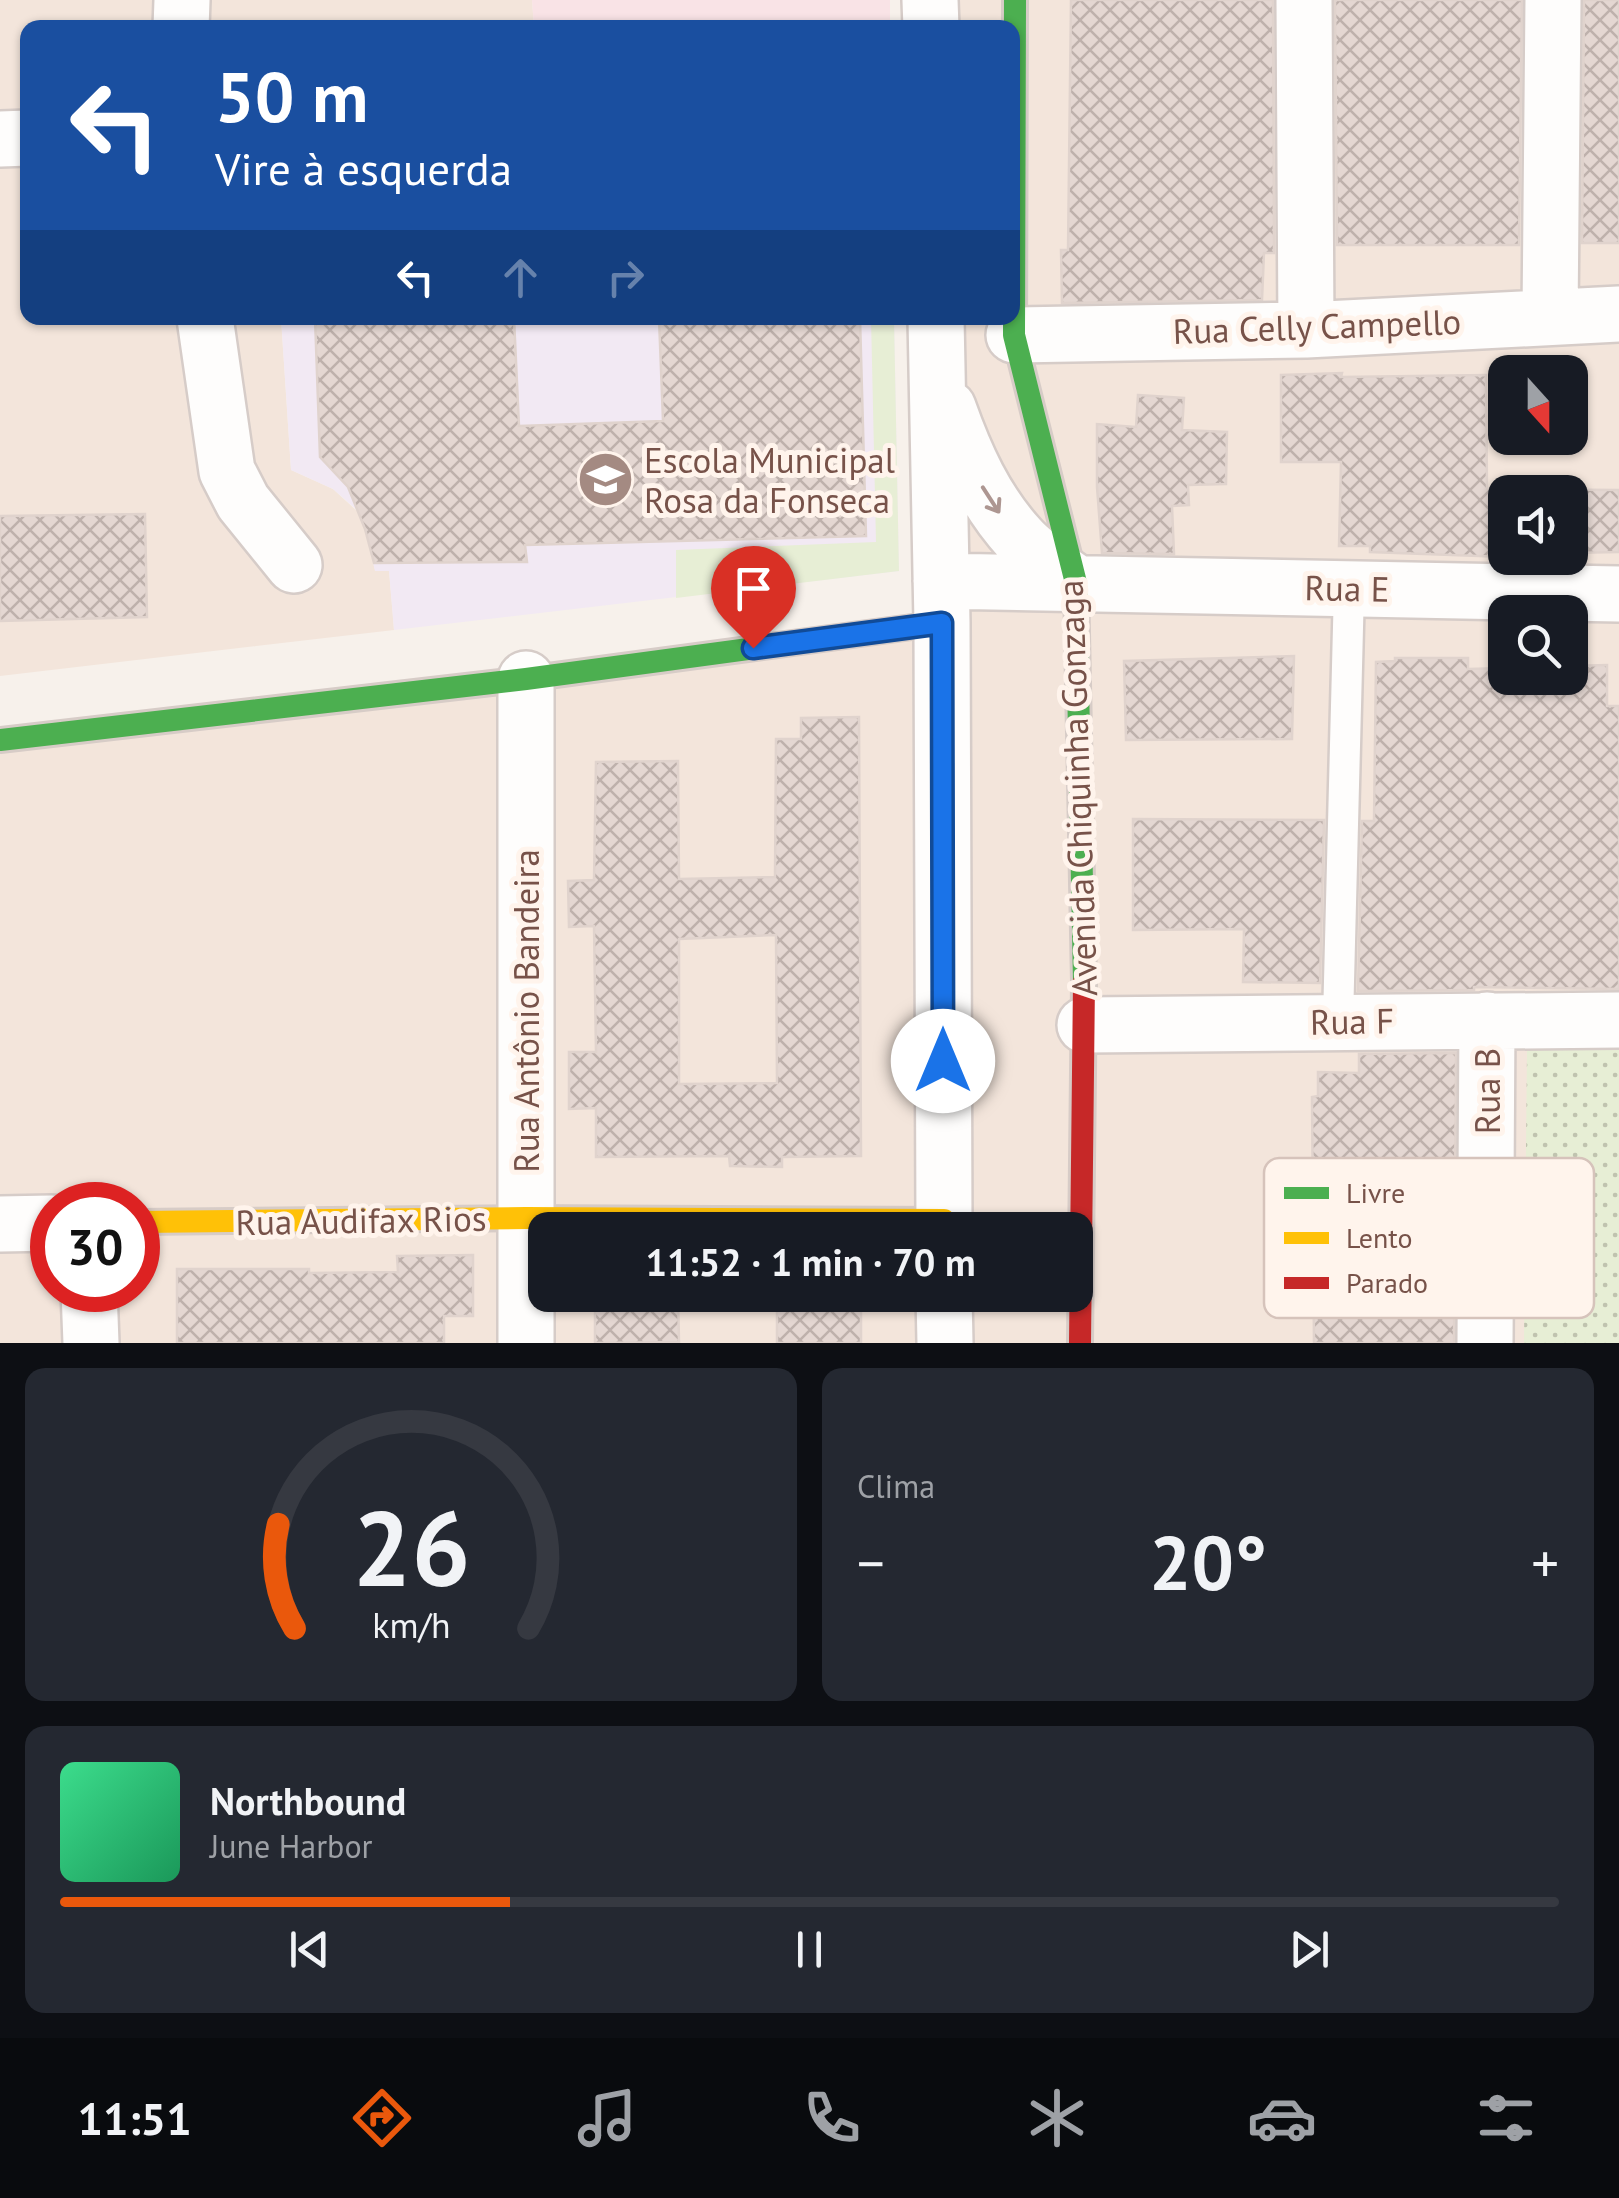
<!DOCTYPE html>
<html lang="pt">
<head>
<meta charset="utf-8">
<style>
  :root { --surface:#171b24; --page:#242831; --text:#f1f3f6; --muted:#9ea1a6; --line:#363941; --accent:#ea580c }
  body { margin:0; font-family:"PT Sans",sans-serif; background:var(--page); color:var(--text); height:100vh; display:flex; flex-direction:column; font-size:38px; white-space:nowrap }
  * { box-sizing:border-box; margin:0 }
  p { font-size:32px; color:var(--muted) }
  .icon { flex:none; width:55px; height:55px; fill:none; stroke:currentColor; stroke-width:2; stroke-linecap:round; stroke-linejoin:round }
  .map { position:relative; height:1343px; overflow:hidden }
  .panel { display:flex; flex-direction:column; gap:25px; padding:25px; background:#0d0f14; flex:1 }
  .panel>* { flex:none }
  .hud { position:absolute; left:20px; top:20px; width:1000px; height:305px; border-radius:20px; box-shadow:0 2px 8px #0004; background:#1a4fa0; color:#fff; overflow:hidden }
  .needle { width:65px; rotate:159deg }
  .tools { position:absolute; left:1488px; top:355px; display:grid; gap:20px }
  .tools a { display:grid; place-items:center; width:100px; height:100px; border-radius:20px; background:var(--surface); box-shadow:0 2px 8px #0004; font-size:50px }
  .speed { position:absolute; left:30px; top:1182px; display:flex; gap:20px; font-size:50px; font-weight:700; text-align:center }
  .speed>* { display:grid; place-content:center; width:130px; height:130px; border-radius:50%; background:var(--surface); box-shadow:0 2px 8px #0004; line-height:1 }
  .speed .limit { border:15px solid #d22; background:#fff; color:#111 }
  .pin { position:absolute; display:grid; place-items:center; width:85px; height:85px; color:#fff; margin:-102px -42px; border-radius:50% 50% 50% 0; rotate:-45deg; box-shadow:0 0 10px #0007 }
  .pin .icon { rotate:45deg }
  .me { position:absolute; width:110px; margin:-55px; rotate:0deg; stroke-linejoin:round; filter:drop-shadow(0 0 8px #0008) }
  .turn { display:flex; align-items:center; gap:35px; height:210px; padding:0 30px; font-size:45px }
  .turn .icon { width:130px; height:130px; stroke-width:2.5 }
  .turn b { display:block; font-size:70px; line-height:85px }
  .lanes { display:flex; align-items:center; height:95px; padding:0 30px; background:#0003; justify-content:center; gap:50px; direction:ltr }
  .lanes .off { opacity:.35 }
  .big { font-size:75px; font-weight:700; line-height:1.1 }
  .panel .widget { flex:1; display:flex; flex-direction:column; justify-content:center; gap:15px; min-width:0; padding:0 35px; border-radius:20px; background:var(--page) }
  .panel .dial { align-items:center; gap:0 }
  .dial svg { height:260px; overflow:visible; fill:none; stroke:var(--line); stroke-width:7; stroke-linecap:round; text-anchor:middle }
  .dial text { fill:var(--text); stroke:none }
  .song { display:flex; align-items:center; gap:30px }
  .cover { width:120px; height:120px; border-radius:15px; background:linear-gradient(135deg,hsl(150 70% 55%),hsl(150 70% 35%)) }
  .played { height:10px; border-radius:5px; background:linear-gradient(90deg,var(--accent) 30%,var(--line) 30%) }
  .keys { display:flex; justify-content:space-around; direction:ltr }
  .heat { display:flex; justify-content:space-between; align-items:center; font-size:55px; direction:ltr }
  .panel .tiles { flex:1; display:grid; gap:25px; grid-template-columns:1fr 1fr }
  .widget:last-child { grid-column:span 2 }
  .trip { position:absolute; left:528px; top:1212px; width:565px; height:100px; border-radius:20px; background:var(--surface); box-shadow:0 2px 8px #0004; font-weight:700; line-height:100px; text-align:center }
  .tab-bar { display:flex; height:160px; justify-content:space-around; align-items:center; background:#090b0e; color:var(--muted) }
  .tab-bar .icon { width:70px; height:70px }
  .tab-bar .on { color:var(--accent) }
  .tab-bar b { font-size:45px; color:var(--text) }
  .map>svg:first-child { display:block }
</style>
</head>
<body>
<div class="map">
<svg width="1619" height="1343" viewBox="0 0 1619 1343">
  <defs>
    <pattern id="park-dots" width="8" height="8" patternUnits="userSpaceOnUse" patternTransform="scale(2.5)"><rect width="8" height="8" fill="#e7eed5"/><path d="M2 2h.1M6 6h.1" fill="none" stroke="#c0c3af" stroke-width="1.8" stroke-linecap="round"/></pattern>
    <pattern id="building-cross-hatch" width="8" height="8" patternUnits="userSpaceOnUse" patternTransform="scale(2.5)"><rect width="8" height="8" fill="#e4d7d2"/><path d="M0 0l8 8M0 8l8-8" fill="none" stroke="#beb1ac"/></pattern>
  </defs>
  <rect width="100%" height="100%" fill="#f7f1eb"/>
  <path fill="#f3e5db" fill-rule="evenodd" d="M 0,0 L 532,0 L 534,27 L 28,28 L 28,318 L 281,318 L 291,470 L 333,489 L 358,512 L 365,529 L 375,570 L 389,570 L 394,630 L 0,676 Z
    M 913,0 L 1619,0 L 1619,1343 L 971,1343 L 969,1295 L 1075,1295 L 1075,1230 L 545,1230 L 545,1295 L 944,1295 L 945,1343 L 0,1343 L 0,740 L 939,623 L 927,318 L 1012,318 L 1012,28 L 914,27 ZM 1505,372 L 1570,372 L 1570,438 L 1505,438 ZM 1505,492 L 1570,492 L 1570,558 L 1505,558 ZM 1505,612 L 1570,612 L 1570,678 L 1505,678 ZM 52,1205 L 138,1205 L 138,1290 L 52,1290 Z"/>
  <path fill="#f2e9f3" d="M 281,318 L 894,318 L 899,571 L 394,630 L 389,571 L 375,571 L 365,529 L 358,511 L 333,489 L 291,470 Z"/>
  <path fill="#f9e3e6" d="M 532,0 L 890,0 L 890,27 L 534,27 Z"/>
  <path fill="#e7eed5" d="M 871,318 L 894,318 L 899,571 L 676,598 L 676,550 L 876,542 Z"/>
  <path fill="url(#park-dots)" d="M 1527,1049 L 1619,1049 L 1619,1343 L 1524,1343 Z"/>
  <path fill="url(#building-cross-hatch)" stroke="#e0d3cd" stroke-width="2.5" fill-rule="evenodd" d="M 1071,0 L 1273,0 L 1274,253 L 1264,253 L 1262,300 L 1062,303 L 1061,250 L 1068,250 Z
    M 1335,0 L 1522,0 L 1519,245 L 1337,245 Z
    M 1584,0 L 1619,0 L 1619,243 L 1582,243 Z
    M 315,318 L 514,318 L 519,426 L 663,421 L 659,318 L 860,318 L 866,536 L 525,545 L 527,562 L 374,563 L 365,529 L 348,487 L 320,457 Z
    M 1342,373 L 1341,377 L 1486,375 L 1487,489 L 1619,490 L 1619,552 L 1570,553 L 1570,492 L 1505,492 L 1505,557 L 1370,552 L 1370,546 L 1339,546 L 1341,462 L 1281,462 L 1281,375 Z
    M 1138,395 L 1184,398 L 1182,430 L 1227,432 L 1226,484 L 1188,485 L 1189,505 L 1172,506 L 1174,554 L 1102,553 L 1097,487 L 1097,424 L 1136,427 Z
    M 145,514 L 147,617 L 0,621 L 0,516 Z
    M 1294,656 L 1292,739 L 1126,740 L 1124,661 Z
    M 1395,658 L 1468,658 L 1468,669 L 1505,668 L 1505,678 L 1570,678 L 1570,666 L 1607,665 L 1607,706 L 1619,706 L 1619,989 L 1474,987 L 1474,990 L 1358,991 L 1362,821 L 1374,821 L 1376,662 L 1395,661 Z
    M 859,717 L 861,1156 L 782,1157 L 782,1167 L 730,1166 L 729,1156 L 596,1157 L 596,1108 L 569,1109 L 569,1052 L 596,1052 L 594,926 L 569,927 L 568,881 L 594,880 L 596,762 L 678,761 L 679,879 L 775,877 L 776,739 L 801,739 L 801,718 ZM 776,935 L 777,1083 L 679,1084 L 679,939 Z
    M 1133,819 L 1324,820 L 1320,983 L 1243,982 L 1244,929 L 1133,930 Z
    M 1456,1053 L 1454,1343 L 1314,1343 L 1312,1097 L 1318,1096 L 1318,1072 L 1359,1073 L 1359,1054 Z
    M 473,1255 L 473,1316 L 444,1316 L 444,1343 L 177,1343 L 177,1269 L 309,1269 L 309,1273 L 398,1272 L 397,1256 Z
    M 595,1295 L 678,1295 L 679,1342 L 595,1343 Z
    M 777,1295 L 861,1295 L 861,1343 L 777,1343 Z"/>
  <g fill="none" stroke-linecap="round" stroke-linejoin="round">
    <defs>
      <path id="lane" d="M 1338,1021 L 1349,588"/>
      <path id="street" d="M 930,0 L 931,28
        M 1304,0 L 1306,330
        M 181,28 L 182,0
        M 0,139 L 28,138
        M 1550,316 L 1553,0
        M 205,318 L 227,471 L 243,502 L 294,565
        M 936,318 L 942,623 L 944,1230
        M 1014,335 L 1306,330 L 1619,314
        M 948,408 C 965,456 985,501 1020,539 C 1035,556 1057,569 1076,583
        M 941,581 L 1619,594
        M 526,679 L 526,1343
        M 1085,1025 L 1619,1020
        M 0,1224 L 52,1223
        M 89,1290 L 91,1343
        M 944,1295 L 945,1343
        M 1485,1343 L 1487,1020"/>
      <path id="fast" d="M 1015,0 L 1014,335 L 1076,583 L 1084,982
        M 0,740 L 526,679 L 942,623"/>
      <path id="slow" d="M 138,1222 L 526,1218 L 944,1220"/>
      <path id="jam" d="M 1080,1343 L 1084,982"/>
    </defs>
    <use href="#lane" stroke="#d6ccc8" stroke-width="35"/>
    <use href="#street" stroke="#d6ccc8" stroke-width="60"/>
    <use href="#fast" stroke="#d7ccc7" stroke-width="28"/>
    <use href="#slow" stroke="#d7ccc7" stroke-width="28"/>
    <use href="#jam" stroke="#d7ccc7" stroke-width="28"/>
    <use href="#lane" stroke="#fefdfc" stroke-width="30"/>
    <use href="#street" stroke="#fefdfc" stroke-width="55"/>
    <use href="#fast" stroke="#4caf50" stroke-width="22"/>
    <use href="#slow" stroke="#ffc107" stroke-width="22"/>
    <use href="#jam" stroke="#c62828" stroke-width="22"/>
  </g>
  <defs><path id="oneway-shaft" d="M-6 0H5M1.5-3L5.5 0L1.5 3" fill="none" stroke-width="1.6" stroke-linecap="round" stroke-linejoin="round" transform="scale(2.5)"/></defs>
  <use stroke="#ad9691" href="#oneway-shaft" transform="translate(991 500) rotate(57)"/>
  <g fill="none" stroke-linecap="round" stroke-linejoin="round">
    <defs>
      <path id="route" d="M 753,648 L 942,623 L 943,1061"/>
    </defs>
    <use href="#route" stroke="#114b97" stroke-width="25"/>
    <use href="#route" stroke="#1a73e8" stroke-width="18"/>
  </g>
  <defs>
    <symbol id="school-disc" viewBox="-11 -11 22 22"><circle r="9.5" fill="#a48a82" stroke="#fff4ec"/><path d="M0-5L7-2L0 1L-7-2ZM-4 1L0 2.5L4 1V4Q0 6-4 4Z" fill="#fff"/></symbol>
  </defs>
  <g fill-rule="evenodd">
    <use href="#school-disc" x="574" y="448" width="63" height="63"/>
  </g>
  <g text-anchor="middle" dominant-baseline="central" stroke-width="10" stroke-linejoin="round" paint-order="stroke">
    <g font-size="35" fill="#775249" stroke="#fff4ec">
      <text transform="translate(1317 326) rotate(-2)">Rua Celly Campello</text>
      <text transform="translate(1347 588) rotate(1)">Rua E</text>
      <text transform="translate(1077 788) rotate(-92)">Avenida Chiquinha Gonzaga</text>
      <text transform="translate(526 1011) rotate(-90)">Rua Antônio Bandeira</text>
      <text transform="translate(1352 1021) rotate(-1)">Rua F</text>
      <text transform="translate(1487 1091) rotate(-90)">Rua B</text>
      <text transform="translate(361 1220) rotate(-1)">Rua Audifax Rios</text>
    </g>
    <g font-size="35" fill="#775249" stroke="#fff4ec" text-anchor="start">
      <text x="644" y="460">Escola Municipal<tspan x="644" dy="40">Rosa da Fonseca</tspan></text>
    </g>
  </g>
  <rect x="1264" y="1158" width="330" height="160" rx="15" fill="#fff4ec" stroke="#d6c3bb" stroke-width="2.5"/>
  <rect x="1284" y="1187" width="45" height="12" fill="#4caf50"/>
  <rect x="1284" y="1232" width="45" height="12" fill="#ffc107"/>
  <rect x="1284" y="1277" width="45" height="12" fill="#c62828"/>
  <g font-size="28" fill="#775249">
    <text x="1346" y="1203">Livre</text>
    <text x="1346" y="1248">Lento</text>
    <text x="1346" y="1293">Parado</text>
  </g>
</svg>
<div class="tools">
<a><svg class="needle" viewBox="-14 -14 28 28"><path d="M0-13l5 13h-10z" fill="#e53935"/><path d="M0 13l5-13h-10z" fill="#9ea1a6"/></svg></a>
<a><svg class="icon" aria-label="sound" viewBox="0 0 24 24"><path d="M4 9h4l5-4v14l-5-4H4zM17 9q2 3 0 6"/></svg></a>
<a><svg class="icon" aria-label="search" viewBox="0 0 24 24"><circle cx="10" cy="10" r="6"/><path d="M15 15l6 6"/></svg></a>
</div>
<div class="speed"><div class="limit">30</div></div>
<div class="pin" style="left:753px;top:648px;background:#d93025"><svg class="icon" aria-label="arrive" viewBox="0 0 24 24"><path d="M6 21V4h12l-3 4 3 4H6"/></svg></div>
<svg class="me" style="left:943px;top:1061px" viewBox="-20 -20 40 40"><circle r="19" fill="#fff"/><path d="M0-13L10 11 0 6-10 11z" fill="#1a73e8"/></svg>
<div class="trip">11:52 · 1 min · 70 m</div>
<div class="hud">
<div class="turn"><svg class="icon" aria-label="left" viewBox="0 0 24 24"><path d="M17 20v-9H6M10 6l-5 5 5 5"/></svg><div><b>50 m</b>Vire à esquerda</div></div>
<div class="lanes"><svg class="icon" aria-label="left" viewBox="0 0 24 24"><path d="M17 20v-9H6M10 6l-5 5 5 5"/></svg><svg class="icon off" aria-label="ahead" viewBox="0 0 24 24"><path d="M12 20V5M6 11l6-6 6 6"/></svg><svg class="icon off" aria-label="right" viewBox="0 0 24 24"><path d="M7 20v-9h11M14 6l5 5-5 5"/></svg></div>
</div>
</div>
<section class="panel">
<div class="tiles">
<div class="widget dial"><svg viewBox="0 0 100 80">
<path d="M14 69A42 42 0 1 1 86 69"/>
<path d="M14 69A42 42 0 0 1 9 37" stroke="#ea580c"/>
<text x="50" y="56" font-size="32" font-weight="700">26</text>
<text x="50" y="72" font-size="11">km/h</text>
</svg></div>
<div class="widget"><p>Clima</p>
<div class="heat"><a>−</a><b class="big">20°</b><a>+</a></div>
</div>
<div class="widget">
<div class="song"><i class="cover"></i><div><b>Northbound</b><p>June Harbor</p></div></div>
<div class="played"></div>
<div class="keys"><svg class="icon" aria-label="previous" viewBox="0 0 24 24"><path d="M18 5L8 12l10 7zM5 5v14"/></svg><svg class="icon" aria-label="pause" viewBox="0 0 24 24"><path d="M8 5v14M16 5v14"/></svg><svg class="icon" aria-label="next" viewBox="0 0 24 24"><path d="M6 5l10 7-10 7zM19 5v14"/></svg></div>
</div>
</div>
</section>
<nav class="tab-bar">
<b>11:51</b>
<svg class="icon on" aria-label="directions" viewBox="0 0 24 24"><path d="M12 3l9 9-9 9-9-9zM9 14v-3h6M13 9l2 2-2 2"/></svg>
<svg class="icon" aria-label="music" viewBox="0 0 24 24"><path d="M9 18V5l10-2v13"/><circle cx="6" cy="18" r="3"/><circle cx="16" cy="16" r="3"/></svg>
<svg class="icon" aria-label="phone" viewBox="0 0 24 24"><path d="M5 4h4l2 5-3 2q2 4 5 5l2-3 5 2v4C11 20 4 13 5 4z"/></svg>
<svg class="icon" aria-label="climate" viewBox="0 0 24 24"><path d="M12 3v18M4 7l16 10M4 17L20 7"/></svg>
<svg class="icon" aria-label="car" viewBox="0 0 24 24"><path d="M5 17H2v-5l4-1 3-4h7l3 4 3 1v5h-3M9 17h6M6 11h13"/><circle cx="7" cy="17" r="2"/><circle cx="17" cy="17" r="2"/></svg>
<svg class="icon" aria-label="filters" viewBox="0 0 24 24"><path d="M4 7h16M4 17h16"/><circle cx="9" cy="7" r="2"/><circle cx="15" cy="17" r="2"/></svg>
</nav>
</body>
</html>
